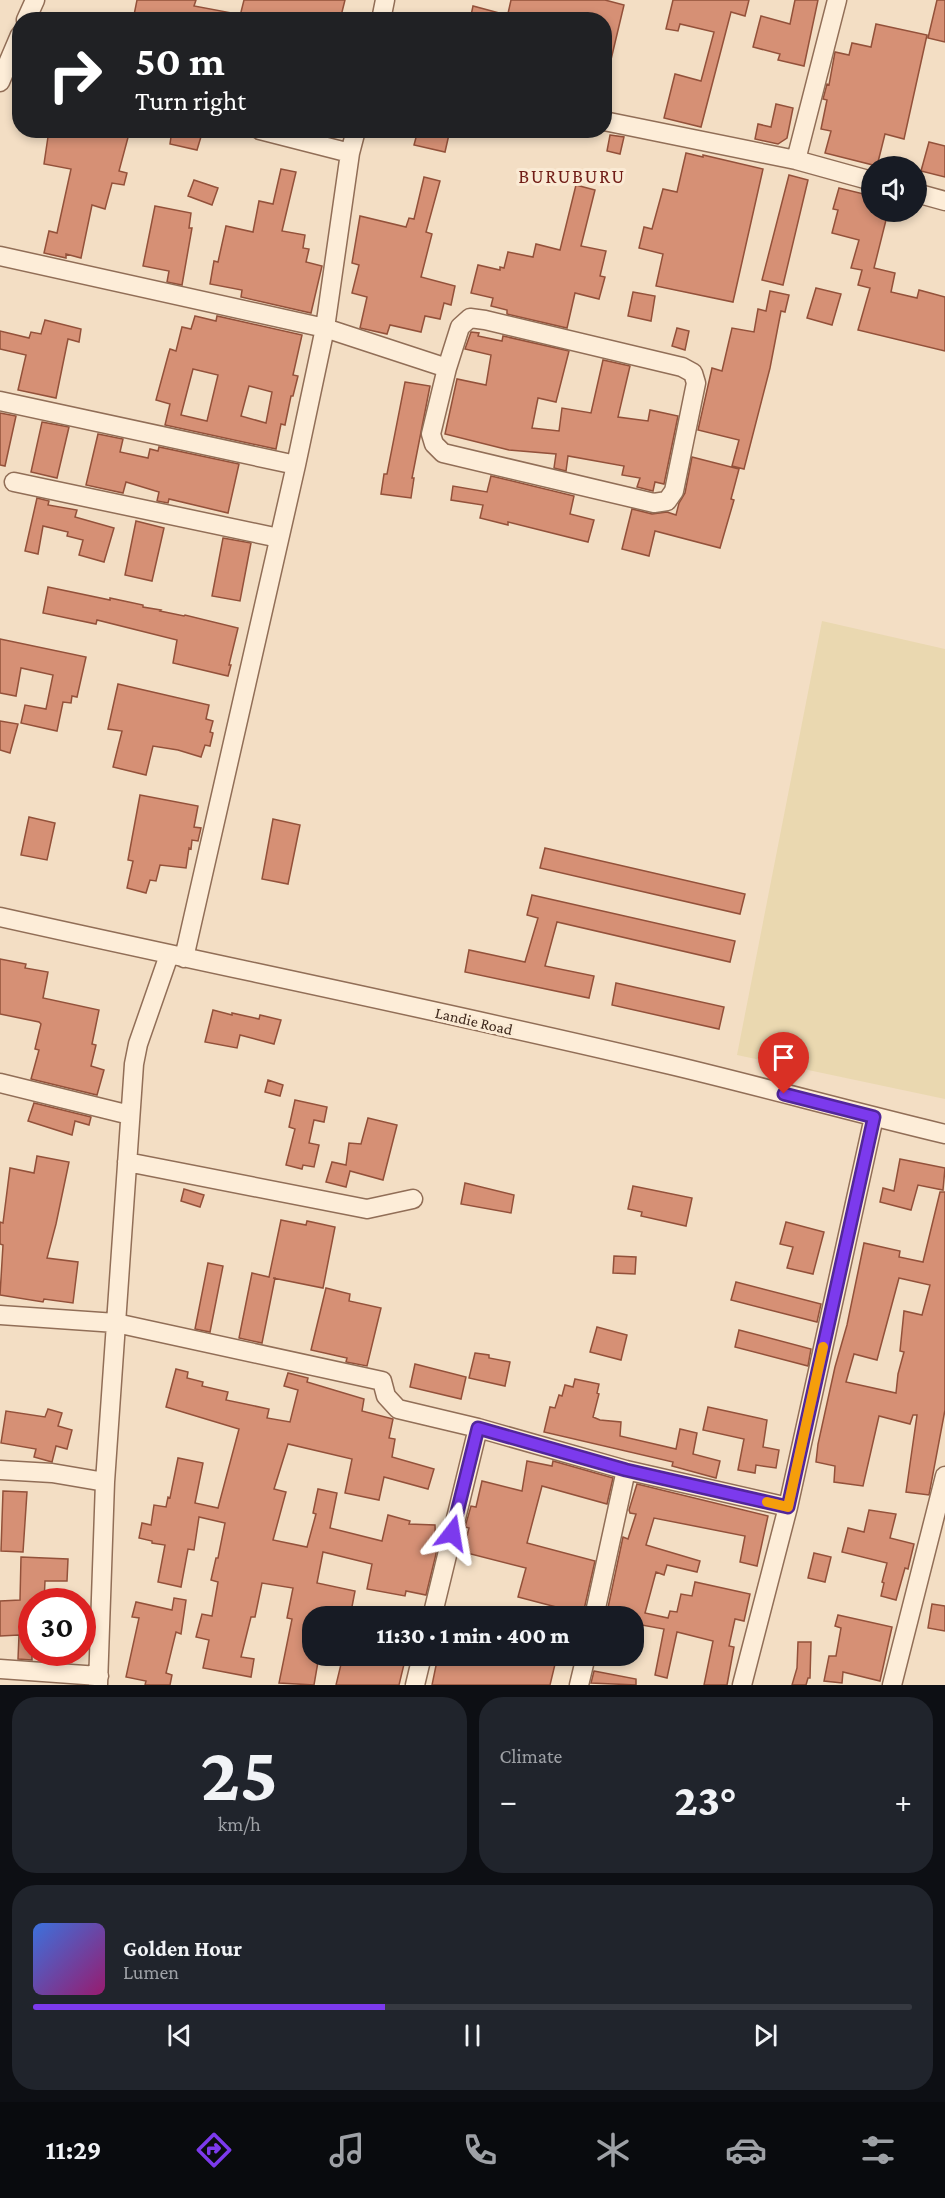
<!DOCTYPE html>
<html lang="en">
<head>
<meta charset="utf-8">
<style>
  :root { --surface:#171b24; --page:#20242c; --text:#f1f3f6; --muted:#9ea1a6; --line:#363941; --accent:#7c3aed }
  body { margin:0; font-family:"Crimson Pro",serif; background:var(--page); color:var(--text); height:100vh; display:flex; flex-direction:column; font-size:22px; white-space:nowrap }
  * { box-sizing:border-box; margin:0 }
  p { font-size:20px; color:var(--muted) }
  .icon { flex:none; width:33px; height:33px; fill:none; stroke:currentColor; stroke-width:2; stroke-linecap:round; stroke-linejoin:round }
  .map { position:relative; height:1685px; overflow:hidden }
  .panel { display:flex; flex-direction:column; gap:12px; padding:12px; background:#0d0f14; flex:1 }
  .panel>* { flex:none }
  .hud { position:absolute; left:12px; top:12px; width:600px; height:126px; border-radius:24px; box-shadow:0 3px 9px #0003; background:#202124; color:#fff; overflow:hidden }
  .buttons { position:absolute; left:861px; top:156px; display:grid; gap:12px }
  .buttons a { display:grid; place-items:center; width:66px; height:66px; border-radius:50%; background:var(--surface); box-shadow:0 3px 9px #0003; font-size:30px }
  .speed { position:absolute; left:18px; top:1588px; display:flex; gap:12px; font-size:30px; font-weight:700; text-align:center }
  .speed>* { display:grid; place-content:center; width:78px; height:78px; border-radius:50%; background:var(--surface); box-shadow:0 3px 9px #0003; line-height:1 }
  .speed .limit { border:9px solid #d22; background:#fff; color:#111 }
  .pin { position:absolute; display:grid; place-items:center; width:51px; height:51px; color:#fff; margin:-62px -26px; border-radius:50% 50% 50% 0; rotate:-45deg; box-shadow:0 0 6px #0007 }
  .pin .icon { rotate:45deg }
  .me { position:absolute; width:66px; margin:-33px; rotate:14deg; stroke-linejoin:round; filter:drop-shadow(0 0 4px #0008) }
  .turn { display:flex; align-items:center; gap:21px; height:126px; padding:0 24px; font-size:27px }
  .turn .icon { width:78px; height:78px; stroke-width:2.5 }
  .turn b { display:block; font-size:42px; line-height:51px }
  .big { font-size:45px; font-weight:800; line-height:1.1 }
  .panel .tile { flex:1; display:flex; flex-direction:column; justify-content:center; gap:9px; min-width:0; padding:0 21px; border-radius:24px; background:var(--page) }
  .panel .dial { align-items:center; gap:0 }
  .dial b { font-size:78px; line-height:1 }
  .song { display:flex; align-items:center; gap:18px }
  .cover { width:72px; height:72px; border-radius:9px; background:linear-gradient(135deg,hsl(220 70% 55%),hsl(320 70% 35%)) }
  .played { height:6px; border-radius:3px; background:linear-gradient(90deg,var(--accent) 40%,var(--line) 40%) }
  .keys { display:flex; justify-content:space-around; direction:ltr }
  .heat { display:flex; justify-content:space-between; align-items:center; font-size:33px; direction:ltr }
  .panel .tiles { flex:1; display:grid; gap:12px; grid-template-columns:1fr 1fr }
  .tile:last-child { grid-column:span 2 }
  .trip { position:absolute; left:302px; top:1606px; width:342px; height:60px; border-radius:24px; background:var(--surface); box-shadow:0 3px 9px #0003; font-weight:800; line-height:60px; text-align:center }
  .tabs { display:flex; height:96px; justify-content:space-around; align-items:center; background:#090b0e; color:var(--muted) }
  .tabs .icon { width:42px; height:42px }
  .tabs .on { color:var(--accent) }
  .tabs b { font-size:27px; color:var(--text) }
  .map>svg:first-child { display:block }
</style>
</head>
<body>
<div class="map">
<svg width="945" height="1685" viewBox="0 0 945 1685">
  <rect width="100%" height="100%" fill="#f3dec4"/>
  <path fill="#ead8b0" d="M 822,621 L 945,649 L 945,1099 L 737,1055 Z"/>
  <path fill="#d69075" stroke="#93513a" stroke-width="1.5" fill-rule="evenodd" d="M 137,0 L 196,0 L 194,6 L 232,13 L 231,20 L 133,20 Z
    M 244,0 L 345,0 L 340,20 L 239,20 Z
    M 511,0 L 605,0 L 624,5 L 609,68 L 604,68 L 604,20 L 470,20 L 473,6 L 507,15 L 507,18 Z
    M 673,0 L 749,0 L 745,16 L 731,12 L 701,127 L 664,118 L 675,74 L 701,81 L 714,32 L 680,24 L 678,31 L 666,29 Z
    M 795,0 L 818,0 L 804,66 L 778,60 L 780,54 L 753,47 L 761,16 L 790,24 Z
    M 937,0 L 945,0 L 945,42 L 928,38 Z
    M 876,24 L 927,35 L 904,139 L 885,134 L 877,166 L 825,153 L 831,131 L 821,129 L 827,100 L 823,99 L 827,84 L 829,85 L 835,52 L 849,55 L 852,43 L 871,47 Z
    M 776,104 L 793,108 L 787,138 L 778,144 L 755,139 L 758,124 L 771,127 Z
    M 49,130 L 130,130 L 119,171 L 127,173 L 124,185 L 112,183 L 105,209 L 92,205 L 81,258 L 66,254 L 66,258 L 44,253 L 49,231 L 57,233 L 71,169 L 44,164 Z
    M 172,130 L 203,130 L 197,150 L 170,144 Z
    M 418,130 L 450,130 L 445,152 L 414,145 Z
    M 610,135 L 624,137 L 620,154 L 607,151 Z
    M 929,142 L 945,146 L 945,177 L 921,171 Z
    M 686,153 L 703,157 L 703,155 L 763,169 L 733,302 L 656,286 L 663,254 L 639,248 L 644,227 L 652,229 L 663,189 L 677,192 Z
    M 281,169 L 296,172 L 282,231 L 305,235 L 303,248 L 309,249 L 306,262 L 322,266 L 311,313 L 241,297 L 242,290 L 210,284 L 214,261 L 218,262 L 226,226 L 253,232 L 259,201 L 273,204 Z
    M 789,175 L 808,180 L 783,285 L 762,280 Z
    M 424,177 L 440,181 L 426,232 L 432,234 L 421,277 L 455,286 L 451,305 L 444,303 L 440,319 L 425,316 L 421,332 L 390,325 L 387,334 L 360,328 L 367,297 L 352,293 L 359,265 L 352,263 L 360,216 L 406,227 L 409,218 L 414,219 Z
    M 194,180 L 218,188 L 212,205 L 188,196 Z
    M 576,185 L 595,190 L 581,246 L 606,251 L 600,276 L 605,277 L 599,299 L 575,293 L 567,328 L 507,314 L 507,310 L 491,306 L 493,298 L 471,293 L 478,265 L 500,270 L 500,267 L 504,268 L 508,252 L 533,257 L 536,244 L 560,250 Z
    M 839,188 L 872,196 L 872,212 L 888,212 L 874,268 L 895,273 L 891,292 L 917,298 L 919,290 L 945,297 L 945,351 L 858,330 L 870,288 L 858,285 L 862,270 L 851,268 L 859,240 L 832,233 L 838,210 L 833,209 Z
    M 155,206 L 191,213 L 189,228 L 192,228 L 182,285 L 167,282 L 169,271 L 143,266 Z
    M 816,288 L 841,294 L 832,325 L 807,318 Z
    M 770,291 L 789,295 L 785,312 L 781,311 L 770,368 L 744,469 L 732,466 L 739,440 L 698,430 L 712,368 L 722,371 L 732,328 L 754,332 L 758,309 L 766,311 Z
    M 633,292 L 655,296 L 651,321 L 628,316 Z
    M 195,316 L 216,321 L 217,316 L 302,335 L 293,375 L 298,376 L 293,396 L 291,396 L 285,425 L 281,424 L 276,449 L 165,425 L 170,404 L 156,400 L 169,352 L 170,349 L 176,351 L 182,327 L 191,329 ZM 193,369 L 218,375 L 207,421 L 181,415 ZM 249,386 L 272,392 L 266,423 L 241,416 Z
    M 45,320 L 81,329 L 79,342 L 68,339 L 56,398 L 18,390 L 26,355 L 0,349 L 0,331 L 29,338 L 31,332 L 41,334 Z
    M 677,328 L 689,331 L 685,350 L 672,346 Z
    M 471,332 L 479,333 L 478,336 L 502,341 L 503,336 L 569,351 L 556,402 L 538,398 L 532,428 L 559,431 L 562,408 L 591,413 L 603,360 L 630,366 L 618,417 L 648,421 L 650,410 L 678,416 L 664,484 L 655,482 L 653,491 L 637,487 L 640,478 L 622,475 L 624,466 L 568,456 L 566,471 L 554,468 L 556,454 L 509,450 L 445,434 L 457,379 L 486,385 L 491,355 L 465,349 Z
    M 405,382 L 430,386 L 412,478 L 414,478 L 411,498 L 381,494 L 384,474 L 387,474 Z
    M 0,413 L 16,416 L 5,466 L 0,465 Z
    M 42,422 L 69,427 L 57,478 L 31,472 Z
    M 98,434 L 123,439 L 120,452 L 148,458 L 150,449 L 158,451 L 159,447 L 239,464 L 228,513 L 169,499 L 168,503 L 157,501 L 159,492 L 126,482 L 123,493 L 86,485 Z
    M 692,457 L 739,469 L 731,499 L 734,500 L 720,548 L 655,531 L 649,556 L 622,549 L 632,509 L 652,514 L 667,512 L 676,515 L 679,503 L 685,493 Z
    M 491,476 L 574,496 L 570,514 L 594,520 L 588,542 L 508,522 L 508,525 L 480,518 L 483,505 L 451,500 L 453,486 L 487,492 Z
    M 37,498 L 49,501 L 48,505 L 77,510 L 75,517 L 114,528 L 104,562 L 79,555 L 83,540 L 67,536 L 68,532 L 43,526 L 38,554 L 25,551 Z
    M 136,521 L 164,528 L 152,581 L 125,575 Z
    M 223,538 L 251,543 L 240,601 L 212,596 Z
    M 48,587 L 110,600 L 110,598 L 143,605 L 143,607 L 161,610 L 160,611 L 184,616 L 185,615 L 238,628 L 229,665 L 231,665 L 228,676 L 173,663 L 177,640 L 97,620 L 96,624 L 43,613 Z
    M 0,639 L 86,657 L 77,697 L 72,696 L 71,703 L 63,702 L 57,731 L 21,723 L 25,705 L 46,709 L 53,675 L 21,668 L 16,696 L 0,693 Z
    M 118,684 L 209,705 L 206,719 L 213,721 L 210,732 L 213,733 L 210,746 L 205,745 L 201,757 L 178,750 L 153,746 L 146,775 L 113,767 L 122,731 L 108,729 Z
    M 0,721 L 18,724 L 10,753 L 0,750 Z
    M 140,795 L 198,806 L 194,827 L 201,828 L 198,841 L 192,840 L 191,849 L 189,848 L 186,868 L 160,865 L 156,881 L 150,880 L 146,893 L 127,888 L 133,861 L 128,860 Z
    M 29,817 L 55,823 L 47,860 L 21,855 Z
    M 273,819 L 300,825 L 288,884 L 262,879 Z
    M 545,848 L 745,894 L 740,914 L 540,868 Z
    M 532,895 L 735,941 L 730,962 L 557,922 L 545,966 L 594,976 L 589,998 L 465,972 L 469,950 L 525,962 L 538,918 L 527,915 Z
    M 0,959 L 26,964 L 25,968 L 48,972 L 43,998 L 99,1010 L 92,1044 L 96,1045 L 91,1066 L 104,1070 L 97,1095 L 31,1079 L 39,1050 L 35,1049 L 41,1024 L 39,1022 L 0,1014 Z
    M 616,983 L 724,1007 L 719,1029 L 612,1005 Z
    M 213,1010 L 232,1015 L 232,1013 L 259,1019 L 260,1015 L 281,1020 L 274,1044 L 240,1035 L 237,1048 L 205,1042 Z
    M 268,1080 L 283,1085 L 280,1096 L 265,1092 Z
    M 295,1100 L 327,1107 L 324,1122 L 314,1120 L 309,1143 L 319,1145 L 314,1167 L 303,1165 L 302,1169 L 286,1165 L 295,1129 L 289,1127 Z
    M 34,1103 L 91,1117 L 89,1125 L 75,1121 L 72,1135 L 28,1121 Z
    M 368,1118 L 397,1125 L 383,1180 L 350,1171 L 346,1187 L 326,1182 L 332,1162 L 346,1165 L 349,1143 L 361,1144 Z
    M 37,1156 L 69,1162 L 56,1224 L 47,1258 L 78,1262 L 73,1303 L 44,1299 L 43,1302 L 0,1295 L 3,1245 L 0,1244 L 0,1222 L 3,1223 L 10,1168 L 34,1173 Z
    M 900,1159 L 945,1168 L 943,1190 L 918,1185 L 911,1210 L 880,1202 L 883,1188 L 894,1191 Z
    M 465,1183 L 514,1195 L 511,1213 L 461,1204 Z
    M 633,1186 L 692,1198 L 686,1226 L 641,1216 L 642,1212 L 628,1209 Z
    M 184,1189 L 204,1195 L 200,1207 L 181,1201 Z
    M 940,1192 L 945,1192 L 945,1410 L 929,1495 L 906,1492 L 917,1415 L 913,1415 L 910,1424 L 879,1416 L 863,1486 L 834,1482 L 835,1466 L 816,1462 L 818,1444 L 835,1367 L 847,1325 L 864,1243 L 900,1251 L 899,1257 L 923,1262 ZM 899,1278 L 930,1285 L 922,1315 L 904,1311 L 900,1351 L 904,1352 L 898,1374 L 896,1393 L 846,1382 L 854,1354 L 877,1360 Z
    M 281,1220 L 306,1225 L 307,1221 L 335,1227 L 323,1288 L 273,1278 L 275,1278 L 262,1343 L 239,1338 L 252,1273 L 269,1277 Z
    M 786,1222 L 824,1232 L 813,1274 L 787,1268 L 793,1247 L 780,1244 Z
    M 614,1256 L 636,1257 L 635,1274 L 613,1273 Z
    M 208,1263 L 223,1266 L 210,1332 L 195,1329 Z
    M 736,1282 L 821,1304 L 817,1322 L 731,1300 Z
    M 326,1288 L 350,1294 L 349,1301 L 381,1308 L 367,1366 L 346,1362 L 347,1358 L 311,1350 Z
    M 597,1327 L 627,1335 L 621,1360 L 590,1352 Z
    M 739,1330 L 811,1349 L 808,1366 L 735,1347 Z
    M 475,1353 L 489,1355 L 489,1358 L 510,1362 L 505,1386 L 469,1378 Z
    M 415,1364 L 466,1377 L 461,1399 L 410,1387 Z
    M 176,1369 L 188,1372 L 187,1378 L 203,1382 L 202,1386 L 228,1392 L 226,1400 L 269,1409 L 267,1418 L 290,1422 L 298,1390 L 284,1386 L 288,1373 L 308,1378 L 307,1382 L 364,1399 L 362,1411 L 393,1419 L 389,1438 L 395,1439 L 392,1457 L 434,1469 L 428,1489 L 384,1477 L 379,1500 L 345,1493 L 352,1459 L 288,1444 L 274,1489 L 286,1492 L 273,1540 L 307,1547 L 316,1514 L 313,1513 L 318,1489 L 337,1493 L 330,1528 L 382,1541 L 388,1515 L 410,1521 L 409,1524 L 435,1525 L 436,1554 L 426,1595 L 406,1591 L 405,1596 L 367,1589 L 372,1564 L 323,1552 L 317,1583 L 355,1591 L 350,1617 L 312,1617 L 312,1656 L 319,1656 L 314,1685 L 279,1683 L 292,1619 L 287,1618 L 293,1588 L 262,1583 L 255,1617 L 251,1617 L 241,1657 L 254,1659 L 251,1677 L 203,1668 L 209,1640 L 196,1637 L 202,1614 L 212,1616 L 218,1582 L 211,1580 L 216,1558 L 218,1558 L 225,1523 L 199,1517 L 194,1550 L 188,1549 L 181,1587 L 158,1582 L 165,1545 L 152,1543 L 152,1541 L 139,1538 L 142,1523 L 151,1525 L 154,1505 L 166,1507 L 168,1497 L 170,1498 L 178,1458 L 203,1463 L 195,1503 L 218,1508 L 239,1429 L 166,1407 Z
    M 575,1379 L 599,1384 L 597,1393 L 599,1394 L 593,1417 L 600,1420 L 621,1422 L 620,1436 L 676,1449 L 680,1429 L 697,1433 L 693,1454 L 720,1461 L 716,1478 L 672,1466 L 673,1462 L 544,1432 L 550,1407 L 555,1408 L 559,1395 L 562,1396 L 565,1385 L 573,1387 Z
    M 708,1407 L 767,1420 L 763,1447 L 779,1450 L 776,1468 L 756,1465 L 755,1473 L 738,1470 L 744,1439 L 703,1430 Z
    M 48,1409 L 62,1413 L 58,1426 L 72,1430 L 67,1449 L 56,1446 L 52,1462 L 34,1457 L 36,1449 L 1,1443 L 6,1411 L 45,1417 Z
    M 527,1461 L 552,1466 L 553,1461 L 613,1478 L 607,1504 L 542,1486 L 527,1543 L 595,1561 L 583,1614 L 518,1597 L 526,1568 L 463,1552 L 469,1528 L 465,1527 L 471,1506 L 476,1507 L 482,1481 L 522,1491 Z
    M 637,1484 L 768,1516 L 757,1566 L 740,1562 L 745,1536 L 654,1518 L 646,1545 L 700,1561 L 697,1572 L 667,1565 L 664,1575 L 656,1572 L 645,1613 L 668,1618 L 670,1611 L 677,1612 L 681,1594 L 692,1596 L 695,1582 L 750,1594 L 744,1621 L 735,1619 L 729,1646 L 734,1647 L 727,1685 L 704,1685 L 713,1641 L 677,1632 L 667,1678 L 655,1675 L 664,1629 L 642,1625 L 637,1643 L 633,1643 L 633,1617 L 606,1617 L 623,1537 L 628,1539 L 636,1514 L 630,1513 L 629,1510 Z
    M 3,1491 L 27,1492 L 23,1552 L 1,1551 Z
    M 869,1510 L 896,1514 L 890,1538 L 914,1544 L 908,1569 L 905,1568 L 896,1600 L 881,1596 L 884,1583 L 882,1582 L 887,1563 L 842,1552 L 848,1528 L 864,1532 Z
    M 814,1553 L 831,1557 L 825,1582 L 808,1578 Z
    M 21,1557 L 68,1559 L 67,1581 L 45,1581 L 44,1602 L 32,1602 L 32,1660 L 18,1659 L 19,1635 L 0,1636 L 0,1601 L 20,1600 Z
    M 174,1598 L 186,1600 L 181,1634 L 176,1632 L 166,1673 L 172,1675 L 170,1685 L 145,1685 L 146,1681 L 126,1677 L 139,1618 L 132,1617 L 136,1602 L 172,1610 Z
    M 932,1604 L 945,1606 L 945,1631 L 928,1628 Z
    M 838,1615 L 892,1627 L 880,1681 L 843,1672 L 842,1683 L 824,1681 L 829,1656 L 836,1656 L 841,1628 L 835,1626 Z
    M 798,1642 L 811,1642 L 810,1678 L 808,1678 L 806,1685 L 792,1685 L 797,1668 Z
    M 343,1656 L 406,1656 L 399,1685 L 336,1685 Z
    M 438,1656 L 557,1656 L 550,1685 L 432,1685 Z
    M 594,1671 L 636,1679 L 636,1685 L 591,1683 Z"/>
  <g fill="none" stroke-linecap="round" stroke-linejoin="round">
    <defs>
      <path id="street" d="M 26,20 L 35,0
        M 381,20 L 385,0
        M 0,82 L 20,35
        M 604,121 L 796,160 L 872,181
        M 260,130 L 350,153
        M 796,160 L 837,0
        M 916,193 L 945,201
        M 0,256 L 325,328 L 447,368
        M 470,318 L 485,320 L 682,367 L 693,373 L 696,383 L 674,491 L 667,501 L 654,503 L 443,453 L 434,444 L 431,434 L 447,368 L 460,327 Z
        M 0,401 L 296,465
        M 14,482 L 279,538
        M 0,917 C 224,967 448,1012 671,1065 C 763,1087 853,1112 945,1134
        M 184,958 L 296,465 L 325,328 L 350,153 L 356,130
        M 0,1083 L 130,1115
        M 127,1162 L 367,1209 L 413,1199
        M 0,1315 L 116,1323 L 382,1381 L 386,1396 L 398,1409 L 478,1428 L 432,1617
        M 478,1428 L 626,1470 L 788,1507
        M 0,1470 L 52,1473 L 105,1482
        M 594,1617 L 626,1470
        M 0,1669 L 99,1676
        M 98,1685 L 105,1482 L 134,1064 L 138,1044 L 169,955
        M 415,1685 L 422,1656
        M 579,1685 L 586,1656
        M 742,1685 L 788,1507 L 874,1117
        M 892,1685 L 945,1476"/>
    </defs>
    <use href="#street" stroke="#916e57" stroke-width="21"/>
    <use href="#street" stroke="#fdedd8" stroke-width="18"/>
  </g>
  <g fill="none" stroke-linecap="round" stroke-linejoin="round">
    <defs>
      <path id="route" d="M 452,1533 L 478,1428 L 626,1470 L 788,1507 L 874,1117 L 784,1094"/>
    </defs>
    <use href="#route" stroke="#51269a" stroke-width="15"/>
    <use href="#route" stroke="#7c3aed" stroke-width="10"/>
    <path stroke="#f59e0b" stroke-width="10" d="M 767,1502 L 788,1507 L 823,1347"/>
  </g>
  <g text-anchor="middle" dominant-baseline="central" stroke-width="6" stroke-linejoin="round" paint-order="stroke">
    <g font-size="16" fill="#3f291d" stroke="#faead4">
      <text transform="translate(474 1021) rotate(13)">Landie Road</text>
    </g>
    <g font-size="20" letter-spacing="1.5" fill="#711d17" stroke="#faead4">
      <text x="572" y="176">BURUBURU</text>
    </g>
  </g>
</svg>
<div class="buttons">
<a><svg class="icon" aria-label="sound" viewBox="0 0 24 24"><path d="M4 9h4l5-4v14l-5-4H4zM17 9q2 3 0 6"/></svg></a>
</div>
<div class="speed"><div class="limit">30</div></div>
<div class="pin" style="left:784px;top:1094px;background:#d93025"><svg class="icon" aria-label="arrive" viewBox="0 0 24 24"><path d="M6 21V4h12l-3 4 3 4H6"/></svg></div>
<svg class="me" style="left:452px;top:1533px" viewBox="-20 -20 40 40"><path d="M0-17L14 15 0 8-14 15z" fill="#7c3aed" stroke="#fff" stroke-width="4"/></svg>
<div class="trip">11:30 · 1 min · 400 m</div>
<div class="hud">
<div class="turn"><svg class="icon" aria-label="right" viewBox="0 0 24 24"><path d="M7 20v-9h11M14 6l5 5-5 5"/></svg><div><b>50 m</b>Turn right</div></div>
</div>
</div>
<section class="panel">
<div class="tiles">
<div class="tile dial"><b>25</b><p>km/h</p></div>
<div class="tile"><p>Climate</p>
<div class="heat"><a>−</a><b class="big">23°</b><a>+</a></div>
</div>
<div class="tile">
<div class="song"><i class="cover"></i><div><b>Golden Hour</b><p>Lumen</p></div></div>
<div class="played"></div>
<div class="keys"><svg class="icon" aria-label="previous" viewBox="0 0 24 24"><path d="M18 5L8 12l10 7zM5 5v14"/></svg><svg class="icon" aria-label="pause" viewBox="0 0 24 24"><path d="M8 5v14M16 5v14"/></svg><svg class="icon" aria-label="next" viewBox="0 0 24 24"><path d="M6 5l10 7-10 7zM19 5v14"/></svg></div>
</div>
</div>
</section>
<nav class="tabs">
<b>11:29</b>
<svg class="icon on" aria-label="directions" viewBox="0 0 24 24"><path d="M12 3l9 9-9 9-9-9zM9 14v-3h6M13 9l2 2-2 2"/></svg>
<svg class="icon" aria-label="music" viewBox="0 0 24 24"><path d="M9 18V5l10-2v13"/><circle cx="6" cy="18" r="3"/><circle cx="16" cy="16" r="3"/></svg>
<svg class="icon" aria-label="phone" viewBox="0 0 24 24"><path d="M5 4h4l2 5-3 2q2 4 5 5l2-3 5 2v4C11 20 4 13 5 4z"/></svg>
<svg class="icon" aria-label="climate" viewBox="0 0 24 24"><path d="M12 3v18M4 7l16 10M4 17L20 7"/></svg>
<svg class="icon" aria-label="car" viewBox="0 0 24 24"><path d="M5 17H2v-5l4-1 3-4h7l3 4 3 1v5h-3M9 17h6M6 11h13"/><circle cx="7" cy="17" r="2"/><circle cx="17" cy="17" r="2"/></svg>
<svg class="icon" aria-label="filters" viewBox="0 0 24 24"><path d="M4 7h16M4 17h16"/><circle cx="9" cy="7" r="2"/><circle cx="15" cy="17" r="2"/></svg>
</nav>
</body>
</html>
